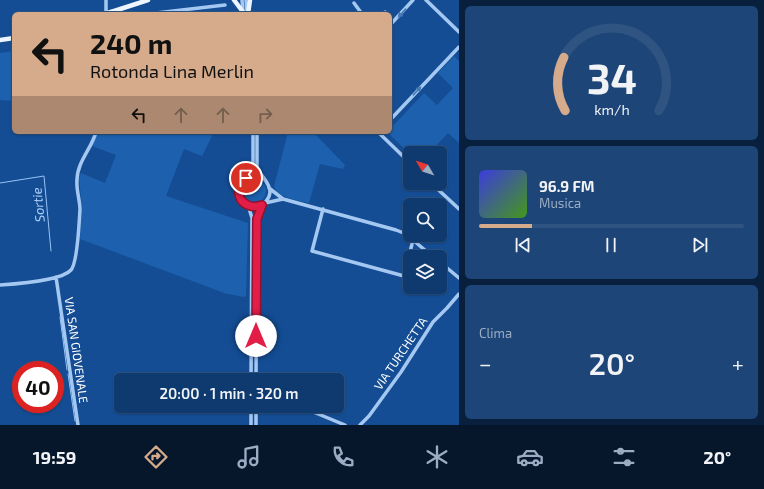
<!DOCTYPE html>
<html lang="it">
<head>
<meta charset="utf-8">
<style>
  :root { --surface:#0f3a6f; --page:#1d4577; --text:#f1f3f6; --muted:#9badc3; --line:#2f5482; --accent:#d6ab8b }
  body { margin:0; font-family:"Exo 2",sans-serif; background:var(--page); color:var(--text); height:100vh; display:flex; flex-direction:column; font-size:15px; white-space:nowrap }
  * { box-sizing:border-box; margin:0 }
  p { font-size:13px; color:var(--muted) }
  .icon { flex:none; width:22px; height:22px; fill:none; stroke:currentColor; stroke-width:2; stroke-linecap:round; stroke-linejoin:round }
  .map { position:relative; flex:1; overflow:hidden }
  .panel { display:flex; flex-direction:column; gap:6px; padding:6px; background:#08203d; width:305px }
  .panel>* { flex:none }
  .hud { position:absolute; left:12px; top:12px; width:380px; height:122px; border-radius:6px; box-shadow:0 1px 3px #0004,0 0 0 1px var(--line); background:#d6ab8b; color:#111; overflow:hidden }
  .needle { width:26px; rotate:309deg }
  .controls { position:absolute; left:403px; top:146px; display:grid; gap:8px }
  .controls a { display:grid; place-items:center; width:44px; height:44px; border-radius:6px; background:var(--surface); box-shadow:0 1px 3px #0004,0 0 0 1px var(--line); font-size:20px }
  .speed { position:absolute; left:12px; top:361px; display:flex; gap:8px; font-size:20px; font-weight:700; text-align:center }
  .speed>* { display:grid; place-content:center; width:52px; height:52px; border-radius:50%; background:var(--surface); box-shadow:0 1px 3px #0004,0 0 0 1px var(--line); line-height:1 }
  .speed .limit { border:6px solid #d22; background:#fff; color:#111 }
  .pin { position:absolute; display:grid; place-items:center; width:34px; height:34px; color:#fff; margin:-17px; border:2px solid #fff; border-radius:50%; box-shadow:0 1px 4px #0007 }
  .me { position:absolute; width:44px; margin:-22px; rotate:0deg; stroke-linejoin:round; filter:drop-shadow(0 0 3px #0008) }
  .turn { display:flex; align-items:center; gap:14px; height:84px; padding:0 12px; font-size:18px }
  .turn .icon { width:52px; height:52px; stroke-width:2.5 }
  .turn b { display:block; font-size:28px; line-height:34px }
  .lanes { display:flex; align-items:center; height:38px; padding:0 12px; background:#0003; justify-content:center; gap:20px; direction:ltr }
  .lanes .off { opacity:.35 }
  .big { font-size:30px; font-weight:600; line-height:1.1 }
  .panel .tile { flex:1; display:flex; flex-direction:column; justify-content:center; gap:6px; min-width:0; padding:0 14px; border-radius:6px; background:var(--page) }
  .panel .dial { align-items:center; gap:0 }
  .dial svg { height:104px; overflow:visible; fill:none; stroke:var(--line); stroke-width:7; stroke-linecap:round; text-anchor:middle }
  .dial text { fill:var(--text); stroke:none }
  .song { display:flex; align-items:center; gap:12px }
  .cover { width:48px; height:48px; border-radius:6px; background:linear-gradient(135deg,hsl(240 70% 55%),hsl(100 70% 35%)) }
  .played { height:4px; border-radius:2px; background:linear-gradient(90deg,var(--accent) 20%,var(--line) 20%) }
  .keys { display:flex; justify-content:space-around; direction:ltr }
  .heat { display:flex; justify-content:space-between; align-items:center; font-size:22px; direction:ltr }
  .trip { position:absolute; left:114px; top:373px; width:230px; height:40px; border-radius:6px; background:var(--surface); box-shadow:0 1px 3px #0004,0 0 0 1px var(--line); font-weight:600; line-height:40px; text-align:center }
  .menu { display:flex; height:64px; justify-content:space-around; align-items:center; background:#06172c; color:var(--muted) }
  .menu .icon { width:28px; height:28px }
  .menu .on { color:var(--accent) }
  .menu b { font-size:18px; color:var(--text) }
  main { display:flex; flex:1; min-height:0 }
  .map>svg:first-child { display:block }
</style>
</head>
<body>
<main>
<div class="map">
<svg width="459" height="425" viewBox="0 0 459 425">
  <rect width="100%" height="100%" fill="#144d94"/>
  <path fill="#1c60ae" d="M 14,51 L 14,101 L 0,100 L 0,53 Z
    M 454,56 L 459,61 L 459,143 L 448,133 L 431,151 L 426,146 L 420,153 L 410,154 L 387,132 L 390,132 L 390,129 L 424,93 L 437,105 L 453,88 L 438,73 Z
    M 98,132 L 214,132 L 202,156 L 184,149 L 166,196 L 248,223 L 246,296 L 243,297 L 229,294 L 227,294 L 80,239 L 82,206 L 79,180 L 81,173 L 105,183 L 116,155 L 92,146 Z
    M 288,132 L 313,132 L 345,165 L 343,169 L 320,164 L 309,203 C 298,200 278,199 274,186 Z
    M242 191a12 12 0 1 1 24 0a12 12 0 1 1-24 0Z"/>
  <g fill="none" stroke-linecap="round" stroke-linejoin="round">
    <path stroke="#96c3f5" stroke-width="1" d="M 0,183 L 44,176 L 51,251
      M 60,317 L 67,370
      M 68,374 L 75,421"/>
    <path stroke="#a4c8f2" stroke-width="3.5" d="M 242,0 L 243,11
      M 246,0 L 247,11
      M 426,0 L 459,32
      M 354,3 L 362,14
      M 106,11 L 106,0
      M 156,13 L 225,5
      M 383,14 L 385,12
      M 390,25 L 413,0
      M 390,120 L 459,47
      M 257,132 L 257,167 C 260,176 270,182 270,192 C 269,207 248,212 241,199 C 232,183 250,171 264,179
      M 378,132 L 410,163
      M 247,177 L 252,170 L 253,166 L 253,132
      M 431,183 L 459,209
      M 269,188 L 283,199 L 396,230 L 406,234 L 433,257
      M 265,203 L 283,199
      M 248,205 L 252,218 L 251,380
      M 323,209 L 312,251 L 404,276 L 413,240
      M 440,262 L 459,278
      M 56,277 L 78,425
      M 0,285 C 15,284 61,281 71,270 C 78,262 79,222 80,210 C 80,200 76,190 77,180 C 77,162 92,148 96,132
      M 256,380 L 257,219 L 262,205
      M 299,406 L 345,425
      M 251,425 L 251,406
      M 256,425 L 256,406
      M 360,425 L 369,416 L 401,372 L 433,322 L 447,308 L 459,294"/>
    <path stroke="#eff5ff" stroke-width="4.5" d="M 234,0 L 243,12
      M 111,12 L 148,0
      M 248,14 L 250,0
      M 0,40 L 14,38"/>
    <path stroke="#eff5ff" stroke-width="4.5" d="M 103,14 L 111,12"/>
  </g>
  <defs><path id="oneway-solid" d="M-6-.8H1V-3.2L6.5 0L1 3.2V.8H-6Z"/></defs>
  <g fill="#4678b5">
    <use href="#oneway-solid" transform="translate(402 13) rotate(133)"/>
    <use href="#oneway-solid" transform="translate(417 91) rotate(-47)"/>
  </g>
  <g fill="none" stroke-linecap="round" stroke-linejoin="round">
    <defs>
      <path id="route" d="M 246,178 C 230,192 243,212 262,205 L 257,219 L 256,336"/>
    </defs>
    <use href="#route" stroke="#92132f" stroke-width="10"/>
    <use href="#route" stroke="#e11d48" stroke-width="7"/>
  </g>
  <g text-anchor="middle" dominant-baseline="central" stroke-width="4" stroke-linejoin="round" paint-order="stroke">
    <g font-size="12" fill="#fff" stroke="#144d94">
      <text transform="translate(77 350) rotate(82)">VIA SAN GIOVENALE</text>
      <text transform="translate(400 353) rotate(-56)">VIA TURCHETTA</text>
    </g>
    <g font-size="13" font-style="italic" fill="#b0d2f9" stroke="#144d94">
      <text transform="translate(38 205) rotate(-96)">Sortie</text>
    </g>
  </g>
</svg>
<div class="controls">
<a><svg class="needle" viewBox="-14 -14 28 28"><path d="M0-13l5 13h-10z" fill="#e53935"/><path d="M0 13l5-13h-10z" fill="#9badc3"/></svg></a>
<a><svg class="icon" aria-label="search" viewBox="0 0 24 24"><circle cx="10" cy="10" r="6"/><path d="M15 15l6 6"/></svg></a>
<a><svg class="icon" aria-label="layers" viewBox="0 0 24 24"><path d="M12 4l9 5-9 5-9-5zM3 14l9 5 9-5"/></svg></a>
</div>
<div class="speed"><div class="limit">40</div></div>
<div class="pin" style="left:246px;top:178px;background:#d93025"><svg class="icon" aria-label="arrive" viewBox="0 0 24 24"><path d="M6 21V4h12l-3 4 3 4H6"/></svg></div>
<svg class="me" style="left:256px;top:336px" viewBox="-20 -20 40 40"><circle r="19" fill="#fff"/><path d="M0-13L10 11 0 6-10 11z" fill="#e11d48"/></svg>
<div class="trip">20:00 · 1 min · 320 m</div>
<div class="hud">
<div class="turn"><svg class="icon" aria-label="left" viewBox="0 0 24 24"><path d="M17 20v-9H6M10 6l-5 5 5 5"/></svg><div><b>240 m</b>Rotonda Lina Merlin</div></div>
<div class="lanes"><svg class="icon" aria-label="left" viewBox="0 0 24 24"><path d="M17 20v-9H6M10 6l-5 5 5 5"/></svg><svg class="icon off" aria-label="ahead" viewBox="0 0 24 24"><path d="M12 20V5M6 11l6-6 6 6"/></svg><svg class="icon off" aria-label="ahead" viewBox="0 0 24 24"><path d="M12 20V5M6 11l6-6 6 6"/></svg><svg class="icon off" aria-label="right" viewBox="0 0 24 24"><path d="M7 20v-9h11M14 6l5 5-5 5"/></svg></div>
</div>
</div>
<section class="panel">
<div class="tile dial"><svg viewBox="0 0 100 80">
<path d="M14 69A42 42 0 1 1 86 69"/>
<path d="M14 69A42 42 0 0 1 13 28" stroke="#d6ab8b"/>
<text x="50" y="56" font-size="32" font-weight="700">34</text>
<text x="50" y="72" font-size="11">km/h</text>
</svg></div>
<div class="tile">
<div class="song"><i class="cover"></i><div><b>96.9 FM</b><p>Musica</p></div></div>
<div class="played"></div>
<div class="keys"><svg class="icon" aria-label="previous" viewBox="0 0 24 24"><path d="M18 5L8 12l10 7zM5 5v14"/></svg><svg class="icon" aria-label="pause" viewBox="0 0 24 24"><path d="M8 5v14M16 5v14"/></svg><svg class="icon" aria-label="next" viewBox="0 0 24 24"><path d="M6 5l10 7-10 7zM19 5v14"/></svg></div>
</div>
<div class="tile"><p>Clima</p>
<div class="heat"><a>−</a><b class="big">20°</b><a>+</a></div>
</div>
</section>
</main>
<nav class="menu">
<b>19:59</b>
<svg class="icon on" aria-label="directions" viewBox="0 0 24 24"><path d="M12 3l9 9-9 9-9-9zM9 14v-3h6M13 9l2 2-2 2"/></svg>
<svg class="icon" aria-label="music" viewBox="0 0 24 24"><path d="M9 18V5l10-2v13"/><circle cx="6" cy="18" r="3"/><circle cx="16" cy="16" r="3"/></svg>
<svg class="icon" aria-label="phone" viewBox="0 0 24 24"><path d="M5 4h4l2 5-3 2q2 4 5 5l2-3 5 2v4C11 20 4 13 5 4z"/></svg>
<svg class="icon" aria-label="climate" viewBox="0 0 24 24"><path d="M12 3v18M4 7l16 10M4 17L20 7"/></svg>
<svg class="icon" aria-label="car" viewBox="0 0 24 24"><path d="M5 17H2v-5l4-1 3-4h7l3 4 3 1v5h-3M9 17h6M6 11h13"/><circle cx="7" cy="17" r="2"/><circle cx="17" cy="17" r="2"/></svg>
<svg class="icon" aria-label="filters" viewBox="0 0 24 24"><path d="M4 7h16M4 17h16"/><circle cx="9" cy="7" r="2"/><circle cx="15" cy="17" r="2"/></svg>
<b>20°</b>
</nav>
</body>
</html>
